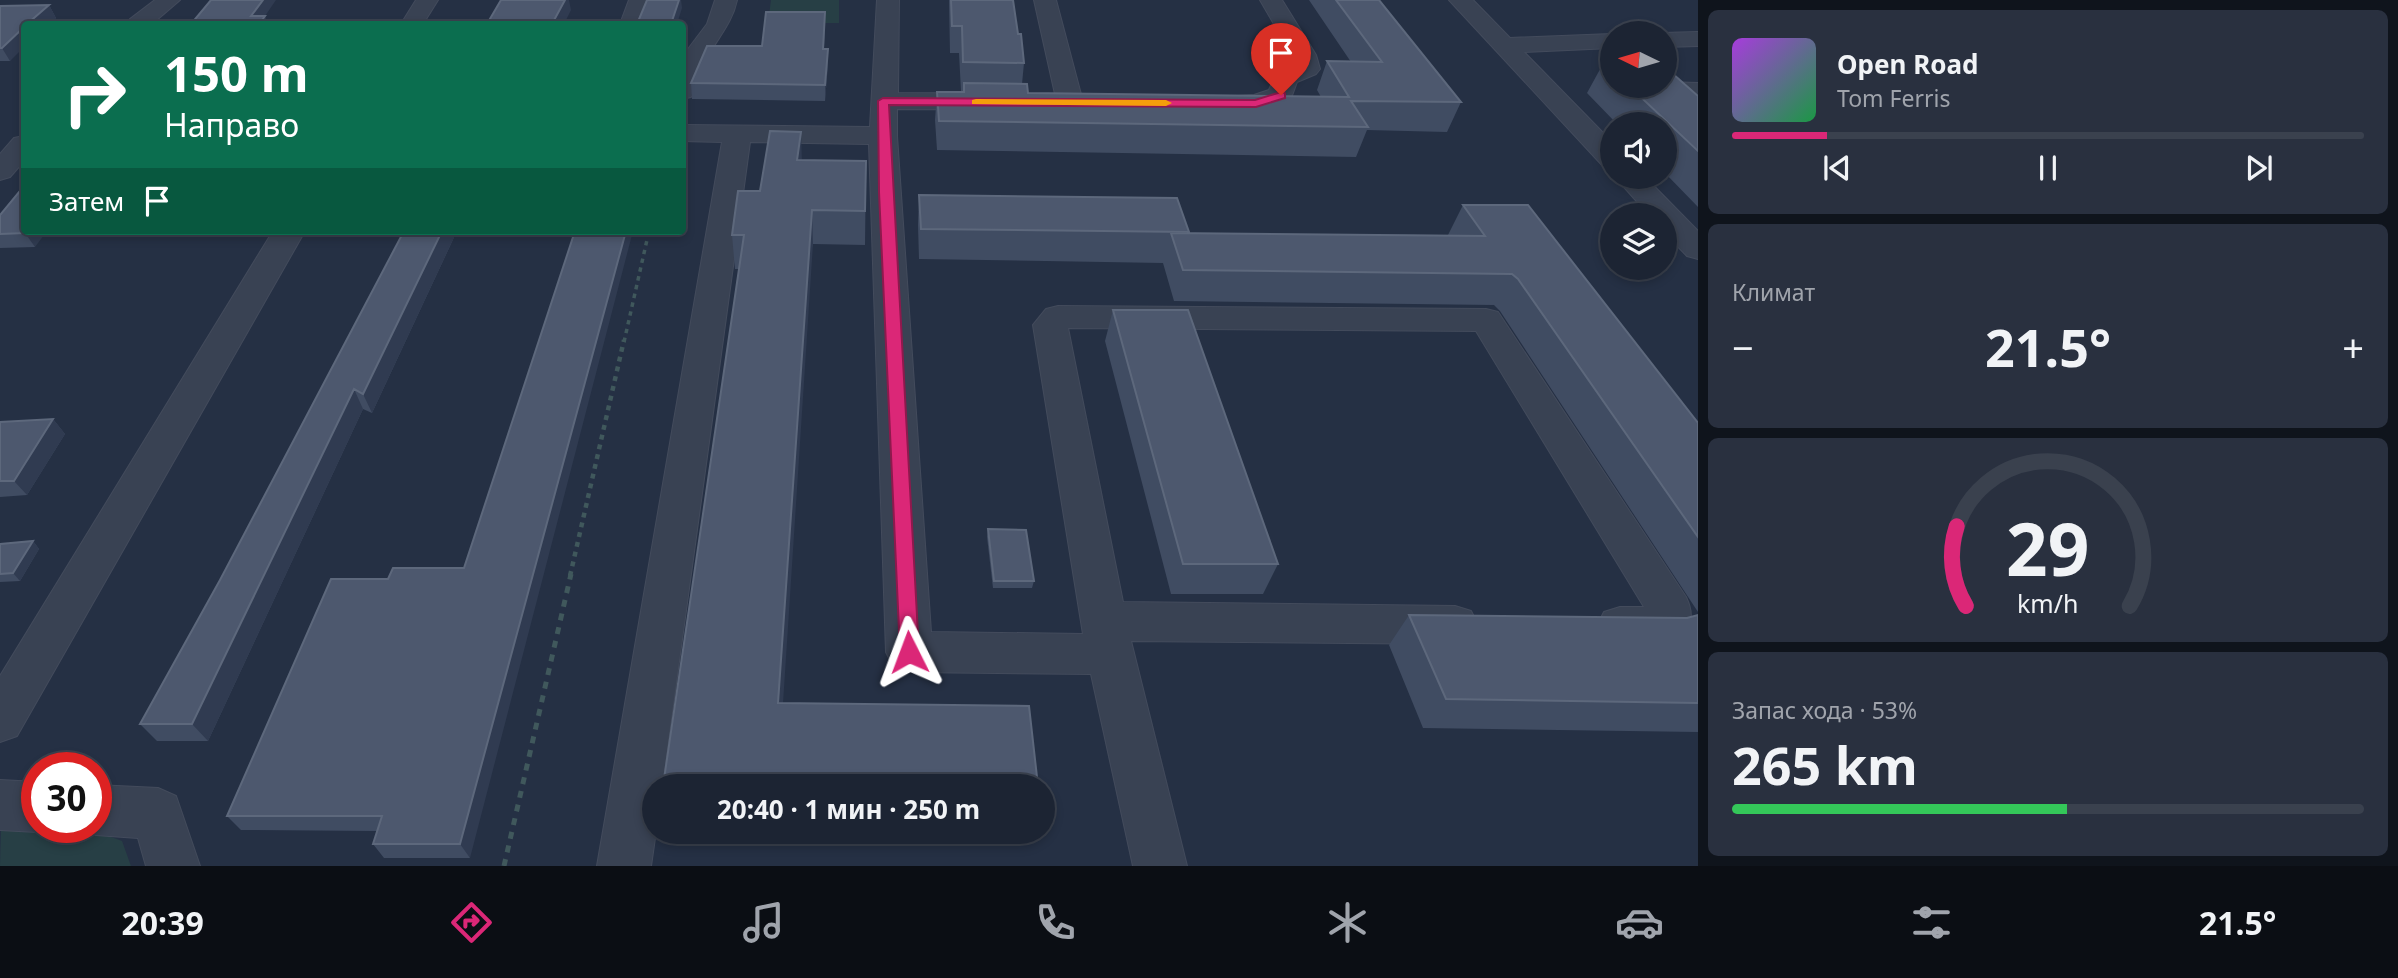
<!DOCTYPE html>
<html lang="ru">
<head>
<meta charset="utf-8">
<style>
  :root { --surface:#1c2433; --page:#29303f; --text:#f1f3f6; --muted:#a0a4ac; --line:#3a414e; --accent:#db2777 }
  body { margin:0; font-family:"Noto Sans",sans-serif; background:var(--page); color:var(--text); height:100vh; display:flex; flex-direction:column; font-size:26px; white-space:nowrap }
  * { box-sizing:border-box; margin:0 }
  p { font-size:23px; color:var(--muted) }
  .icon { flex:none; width:38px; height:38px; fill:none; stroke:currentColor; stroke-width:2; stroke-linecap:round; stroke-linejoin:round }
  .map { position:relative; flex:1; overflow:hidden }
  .side { display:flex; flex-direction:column; gap:10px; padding:10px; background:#0f141c; width:700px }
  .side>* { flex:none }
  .top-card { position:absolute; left:21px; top:21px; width:665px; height:214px; border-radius:7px; box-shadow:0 4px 10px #0003,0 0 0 2px var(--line); background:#0b6e4f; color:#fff; overflow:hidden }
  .needle { width:46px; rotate:275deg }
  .fabs { position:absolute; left:1600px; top:21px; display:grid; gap:14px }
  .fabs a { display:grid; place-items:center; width:77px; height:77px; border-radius:50%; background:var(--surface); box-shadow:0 4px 10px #0003,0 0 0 2px var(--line); font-size:35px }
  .speed { position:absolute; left:21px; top:752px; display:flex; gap:14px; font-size:35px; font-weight:700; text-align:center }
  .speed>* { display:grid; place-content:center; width:91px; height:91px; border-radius:50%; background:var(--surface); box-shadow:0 4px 10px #0003,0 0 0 2px var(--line); line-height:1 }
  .speed .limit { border:10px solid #d22; background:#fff; color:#111 }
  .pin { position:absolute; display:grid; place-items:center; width:60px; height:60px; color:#fff; margin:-72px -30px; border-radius:50% 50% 50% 0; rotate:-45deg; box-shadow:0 0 7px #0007 }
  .pin .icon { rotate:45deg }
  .me { position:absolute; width:77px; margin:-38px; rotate:357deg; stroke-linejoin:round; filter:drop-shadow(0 0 5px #0008) }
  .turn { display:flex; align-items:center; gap:24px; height:147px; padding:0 28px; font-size:32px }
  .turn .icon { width:91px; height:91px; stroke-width:2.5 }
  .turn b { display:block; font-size:49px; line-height:60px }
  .then { display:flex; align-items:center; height:66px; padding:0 28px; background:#0003; gap:14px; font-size:26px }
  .big { font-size:52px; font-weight:700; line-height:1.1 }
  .side .tile { flex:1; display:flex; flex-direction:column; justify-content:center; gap:10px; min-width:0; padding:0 24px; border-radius:10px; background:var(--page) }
  .side .dial { align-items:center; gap:0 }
  .dial svg { height:182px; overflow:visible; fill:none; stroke:var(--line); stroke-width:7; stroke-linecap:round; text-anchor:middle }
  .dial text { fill:var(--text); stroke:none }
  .song { display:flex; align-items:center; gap:21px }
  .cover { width:84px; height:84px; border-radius:10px; background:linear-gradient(135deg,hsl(280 70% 55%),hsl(140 70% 35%)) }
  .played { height:7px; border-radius:4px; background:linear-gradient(90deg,var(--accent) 15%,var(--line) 15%) }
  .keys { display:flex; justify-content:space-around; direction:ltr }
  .heat { display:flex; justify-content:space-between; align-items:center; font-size:38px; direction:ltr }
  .charge { height:10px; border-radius:5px; background:linear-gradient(90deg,#34c759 53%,var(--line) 0) }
  .trip { position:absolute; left:642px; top:774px; width:413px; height:70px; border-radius:35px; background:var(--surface); box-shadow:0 4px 10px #0003,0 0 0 2px var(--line); font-weight:700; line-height:70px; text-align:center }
  .tabs { display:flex; height:112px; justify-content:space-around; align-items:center; background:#0b0e14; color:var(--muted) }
  .tabs .icon { width:49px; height:49px }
  .tabs .active { color:var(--accent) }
  .tabs b { font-size:32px; color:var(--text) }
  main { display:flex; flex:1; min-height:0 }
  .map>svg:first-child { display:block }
</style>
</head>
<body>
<main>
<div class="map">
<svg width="1698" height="866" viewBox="0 0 1698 866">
  <rect width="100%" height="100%" fill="#253044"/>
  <path fill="#273f45" d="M 771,0 L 839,0 L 839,23 L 768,23 Z
    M 1,828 C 41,829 84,825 122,841 L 131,866 L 0,866 Z"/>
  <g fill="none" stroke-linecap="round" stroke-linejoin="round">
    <defs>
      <path id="minor" d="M 155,0 L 180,0 L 152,24 L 127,24 L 130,19 Z
        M 416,0 L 438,0 L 423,24 L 401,24 Z
        M 629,0 L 651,0 L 643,24 L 620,24 Z
        M 715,0 L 737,0 C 732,24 717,38 706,60 C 700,72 699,86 691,97 L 682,99 L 682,57 L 707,24 Z
        M 877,0 L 899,0 L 898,93 L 1055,94 L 1034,0 L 1056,0 L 1083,102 L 1079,108 L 1070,110 L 897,109 L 897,136 L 931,632 L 1083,634 L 1033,325 L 1046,309 L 1058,306 L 1486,309 L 1498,312 L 1686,597 C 1693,612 1692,619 1685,635 C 1657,645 1632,650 1604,640 L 1597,626 L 1604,612 L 1620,607 L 1644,607 L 1476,331 L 1068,328 L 1123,602 L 1455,606 L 1471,611 L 1478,625 L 1471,639 L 1455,644 L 1131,641 L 1187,866 L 1133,866 L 1091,674 L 909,672 L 893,666 L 886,652 L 869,144 L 750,142 L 662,786 L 654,786 L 656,831 L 651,866 L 597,866 L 722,142 L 682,141 L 682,125 L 870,127 Z
        M 1260,0 L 1282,0 L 1316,55 L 1320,69 L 1316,74 L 1297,82 L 1290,101 L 1256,111 L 1221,109 L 1217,103 L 1221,97 L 1254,95 L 1269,90 L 1276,73 L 1294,65 L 1292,55 Z
        M 1449,0 L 1473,0 L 1510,38 L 1612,34 L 1612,48 L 1524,52 L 1612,142 L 1612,168 L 1602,165 Z
        M 1698,32 L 1698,46 L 1664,47 L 1664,33 L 1662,33 Z
        M 1664,82 L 1698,83 L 1698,99 L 1668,99 L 1640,92 L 1636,86 L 1664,86 Z
        M 24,136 L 24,161 L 10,177 L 0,180 L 0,154 L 14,138 Z
        M 1615,177 L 1645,177 L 1698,231 L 1698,259 L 1687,256 L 1664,232 L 1664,215 L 1649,215 Z
        M 273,231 L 305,231 L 17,736 L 0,742 L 0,676 Z
        M 0,780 L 37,782 L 37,828 L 48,828 L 37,832 L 0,830 Z
        M 96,785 L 158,788 L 176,796 L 200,866 L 146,866 L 138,838 L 96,835 L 78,828 L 96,828 Z"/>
    </defs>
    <use href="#minor" stroke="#434b5c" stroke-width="2"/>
    <path stroke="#40585c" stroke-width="3.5" stroke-dasharray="4.5 4.5" stroke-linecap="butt" d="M 624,342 L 649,231"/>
    <path stroke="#40585c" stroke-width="4.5" stroke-dasharray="5 5" stroke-linecap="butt" d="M 570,576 L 624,340"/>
    <path stroke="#40585c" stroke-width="5" stroke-dasharray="7 7" stroke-linecap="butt" d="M 504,866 L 571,574"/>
    <use href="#minor" fill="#394253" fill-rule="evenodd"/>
  </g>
  <path fill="#404c62" d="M 949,0 L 1013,0 L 1018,34 L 1024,63 L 1022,84 L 1028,93 L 1321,97 L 1317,90 L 1327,61 L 1351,62 L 1309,0 L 1379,0 L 1461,102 L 1447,132 L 1367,130 L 1356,157 L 937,150 L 935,120 L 937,92 L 963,92 L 963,91 L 961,91 L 959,53 L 950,53 Z
    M 49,5 L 56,18 L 49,24 L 24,24 L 10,61 L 0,61 L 0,6 Z
    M 825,27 L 824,49 L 828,64 L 825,101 L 692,99 L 691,83 L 762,46 Z
    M 1604,62 L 1612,62 L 1612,86 L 1664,86 L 1698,96 L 1698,207 L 1664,172 L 1664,124 L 1617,124 L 1587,93 Z
    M 802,160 L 866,161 L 865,245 L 813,244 L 663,786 L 739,269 L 735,269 L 732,235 L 760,191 Z
    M 24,186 L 35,247 L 0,248 L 0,215 Z
    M 919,195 L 1189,233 L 1448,235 L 1463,205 L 1698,423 L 1698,612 L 1500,311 L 1494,305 L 1174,301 L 1163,263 L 919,259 L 918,225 Z
    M 404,231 L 457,231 L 372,413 L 363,409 L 208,741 L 157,741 L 140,724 L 220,580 Z
    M 1113,310 L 1278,564 L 1263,594 L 1171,594 L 1105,341 Z
    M 53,419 L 65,434 L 27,495 L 0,497 L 0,422 Z
    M 988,529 L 1034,581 L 1032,588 L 993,588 L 987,537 Z
    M 33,541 L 39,549 L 20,581 L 0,582 L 0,544 Z
    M 388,579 L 470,858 L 384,858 L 373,844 L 377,831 L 241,830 L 227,816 Z
    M 1409,615 L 1687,618 L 1698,615 L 1698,732 L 1423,728 L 1389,645 Z
    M 669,831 L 1035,831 L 1032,839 L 669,834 Z"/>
  <path fill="#303b51" d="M 263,0 L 276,0 L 265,16 L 268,24 L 255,24 L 251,16 Z
    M 559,0 L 569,0 L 571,10 L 564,24 L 552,24 Z
    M 679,0 L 681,0 L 682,8 L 677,24 L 671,24 Z
    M 49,5 L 56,18 L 49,24 L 27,24 Z
    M 825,12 L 825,27 L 823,64 L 823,49 Z
    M 24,27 L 24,47 L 10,61 L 2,48 Z
    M 828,49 L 828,64 L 825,101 L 825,85 Z
    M 801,132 L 802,164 L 797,160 Z
    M 812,210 L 813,244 L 781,734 L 778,703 Z
    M 27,231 L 47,231 L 35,247 L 25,233 Z
    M 442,231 L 457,231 L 372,413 L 363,394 Z
    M 626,231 L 633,231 L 470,858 L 460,844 Z
    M 354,389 L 363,409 L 208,741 L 192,724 Z
    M 53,419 L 65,434 L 27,495 L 14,481 Z
    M 33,541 L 39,549 L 20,581 L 13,573 Z"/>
  <path fill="#4d586e" stroke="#5d687c" stroke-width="2" d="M 211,0 L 263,0 L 251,16 L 265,16 L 259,24 L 191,24 Z
    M 501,0 L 565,0 L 552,24 L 487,24 Z
    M 647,0 L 679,0 L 671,24 L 637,24 Z
    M 951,0 L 1013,0 L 1018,34 L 1021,34 L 1024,63 L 963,62 L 962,26 L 952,26 Z
    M 1336,0 L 1379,0 L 1461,102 L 1351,101 L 1368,127 L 939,121 L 937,92 L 964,92 L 964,83 L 1027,84 L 1028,93 L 1349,97 L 1327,61 L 1382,62 Z
    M 49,5 L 27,24 L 24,24 L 24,27 L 2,48 L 0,48 L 0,6 Z
    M 766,12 L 825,12 L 823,49 L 828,49 L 825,85 L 691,83 L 707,46 L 762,46 Z
    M 1604,62 L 1612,62 L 1612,69 Z
    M 1664,66 L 1698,96 L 1698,151 L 1629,86 L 1664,86 Z
    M 770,131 L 801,132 L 797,160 L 866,161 L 865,211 L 812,210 L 778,703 L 1029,706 L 1038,786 L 663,786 L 744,235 L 732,235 L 738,191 L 760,191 Z
    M 24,186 L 24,231 L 27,231 L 25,233 L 0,234 L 0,215 Z
    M 919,195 L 1177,198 L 1189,232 L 921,229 Z
    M 1463,205 L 1528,205 L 1698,423 L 1698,537 L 1518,279 L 1512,274 L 1183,270 L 1171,233 L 1485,236 Z
    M 404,231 L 442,231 L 363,394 L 354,389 L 192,724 L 140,724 L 220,580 Z
    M 575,231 L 626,231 L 460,844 L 373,844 L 382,816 L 227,816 L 331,579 L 388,579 L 393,568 L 464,568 Z
    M 1113,310 L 1188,310 L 1278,564 L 1183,564 Z
    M 53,419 L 14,481 L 0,481 L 0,422 Z
    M 988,529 L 1026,530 L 1034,581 L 994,581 Z
    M 33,541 L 13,573 L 0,574 L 0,544 Z
    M 1409,615 L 1687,618 L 1698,615 L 1698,703 L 1446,699 Z"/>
  <path fill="#db2777" stroke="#8e194d" stroke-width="2" d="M 1281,92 L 1285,93 L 1285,98 L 1256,107 L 889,105 L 919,652 L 916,658 L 909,660 L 902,658 L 900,652 L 879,192 L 878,101 L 883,98 L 1255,100 Z"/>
  <path fill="#f59e0b" d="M 976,99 L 1166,100 L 1172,103 L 1166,106 L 972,104 L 972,100 Z"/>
</svg>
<div class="fabs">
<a><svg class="needle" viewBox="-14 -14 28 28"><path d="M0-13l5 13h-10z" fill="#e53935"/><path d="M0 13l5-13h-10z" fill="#a0a4ac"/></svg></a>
<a><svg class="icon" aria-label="sound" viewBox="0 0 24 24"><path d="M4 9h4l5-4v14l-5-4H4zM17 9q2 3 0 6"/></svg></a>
<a><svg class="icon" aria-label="layers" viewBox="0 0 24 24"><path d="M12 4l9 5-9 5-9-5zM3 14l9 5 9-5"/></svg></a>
</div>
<div class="speed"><div class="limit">30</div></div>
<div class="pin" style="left:1281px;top:95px;background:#d93025"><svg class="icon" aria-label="arrive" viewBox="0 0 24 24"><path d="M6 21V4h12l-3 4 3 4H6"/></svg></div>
<svg class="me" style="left:909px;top:652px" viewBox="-20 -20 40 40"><path d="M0-17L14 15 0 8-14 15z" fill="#db2777" stroke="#fff" stroke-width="4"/></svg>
<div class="trip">20:40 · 1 мин · 250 m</div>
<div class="top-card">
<div class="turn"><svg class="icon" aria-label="right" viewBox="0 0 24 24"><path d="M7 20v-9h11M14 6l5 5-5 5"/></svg><div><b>150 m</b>Направо</div></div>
<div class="then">Затем<svg class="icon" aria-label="arrive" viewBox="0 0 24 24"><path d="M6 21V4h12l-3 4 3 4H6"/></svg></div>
</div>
</div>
<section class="side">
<div class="tile">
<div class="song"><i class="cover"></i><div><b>Open Road</b><p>Tom Ferris</p></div></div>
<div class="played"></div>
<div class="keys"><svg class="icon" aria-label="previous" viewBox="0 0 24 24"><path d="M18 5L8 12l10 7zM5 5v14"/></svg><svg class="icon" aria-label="pause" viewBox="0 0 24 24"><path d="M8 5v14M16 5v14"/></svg><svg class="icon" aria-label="next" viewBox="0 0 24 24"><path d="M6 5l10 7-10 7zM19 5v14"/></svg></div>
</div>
<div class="tile"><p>Климат</p>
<div class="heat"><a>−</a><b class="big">21.5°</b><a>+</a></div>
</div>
<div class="tile dial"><svg viewBox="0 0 100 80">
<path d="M14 69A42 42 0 1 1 86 69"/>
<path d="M14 69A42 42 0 0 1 10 34" stroke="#db2777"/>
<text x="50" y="56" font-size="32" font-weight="700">29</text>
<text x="50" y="72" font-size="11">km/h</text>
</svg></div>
<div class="tile"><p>Запас хода · 53%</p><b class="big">265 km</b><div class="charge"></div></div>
</section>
</main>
<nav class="tabs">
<b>20:39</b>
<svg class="icon active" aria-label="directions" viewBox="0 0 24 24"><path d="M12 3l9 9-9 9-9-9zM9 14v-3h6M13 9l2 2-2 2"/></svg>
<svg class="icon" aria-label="music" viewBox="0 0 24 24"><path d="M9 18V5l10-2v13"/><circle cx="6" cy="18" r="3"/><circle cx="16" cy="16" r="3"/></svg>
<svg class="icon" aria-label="phone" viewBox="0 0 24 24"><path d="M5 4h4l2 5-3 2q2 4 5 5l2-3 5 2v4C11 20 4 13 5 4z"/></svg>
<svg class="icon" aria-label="climate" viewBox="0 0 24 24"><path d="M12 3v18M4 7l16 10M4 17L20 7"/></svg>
<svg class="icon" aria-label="car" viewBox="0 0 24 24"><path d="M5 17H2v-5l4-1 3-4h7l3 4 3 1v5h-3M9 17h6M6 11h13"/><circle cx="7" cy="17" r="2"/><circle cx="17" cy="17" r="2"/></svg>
<svg class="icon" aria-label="filters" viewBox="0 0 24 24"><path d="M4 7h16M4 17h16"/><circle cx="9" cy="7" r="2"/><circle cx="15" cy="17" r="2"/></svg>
<b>21.5°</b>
</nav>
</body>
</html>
